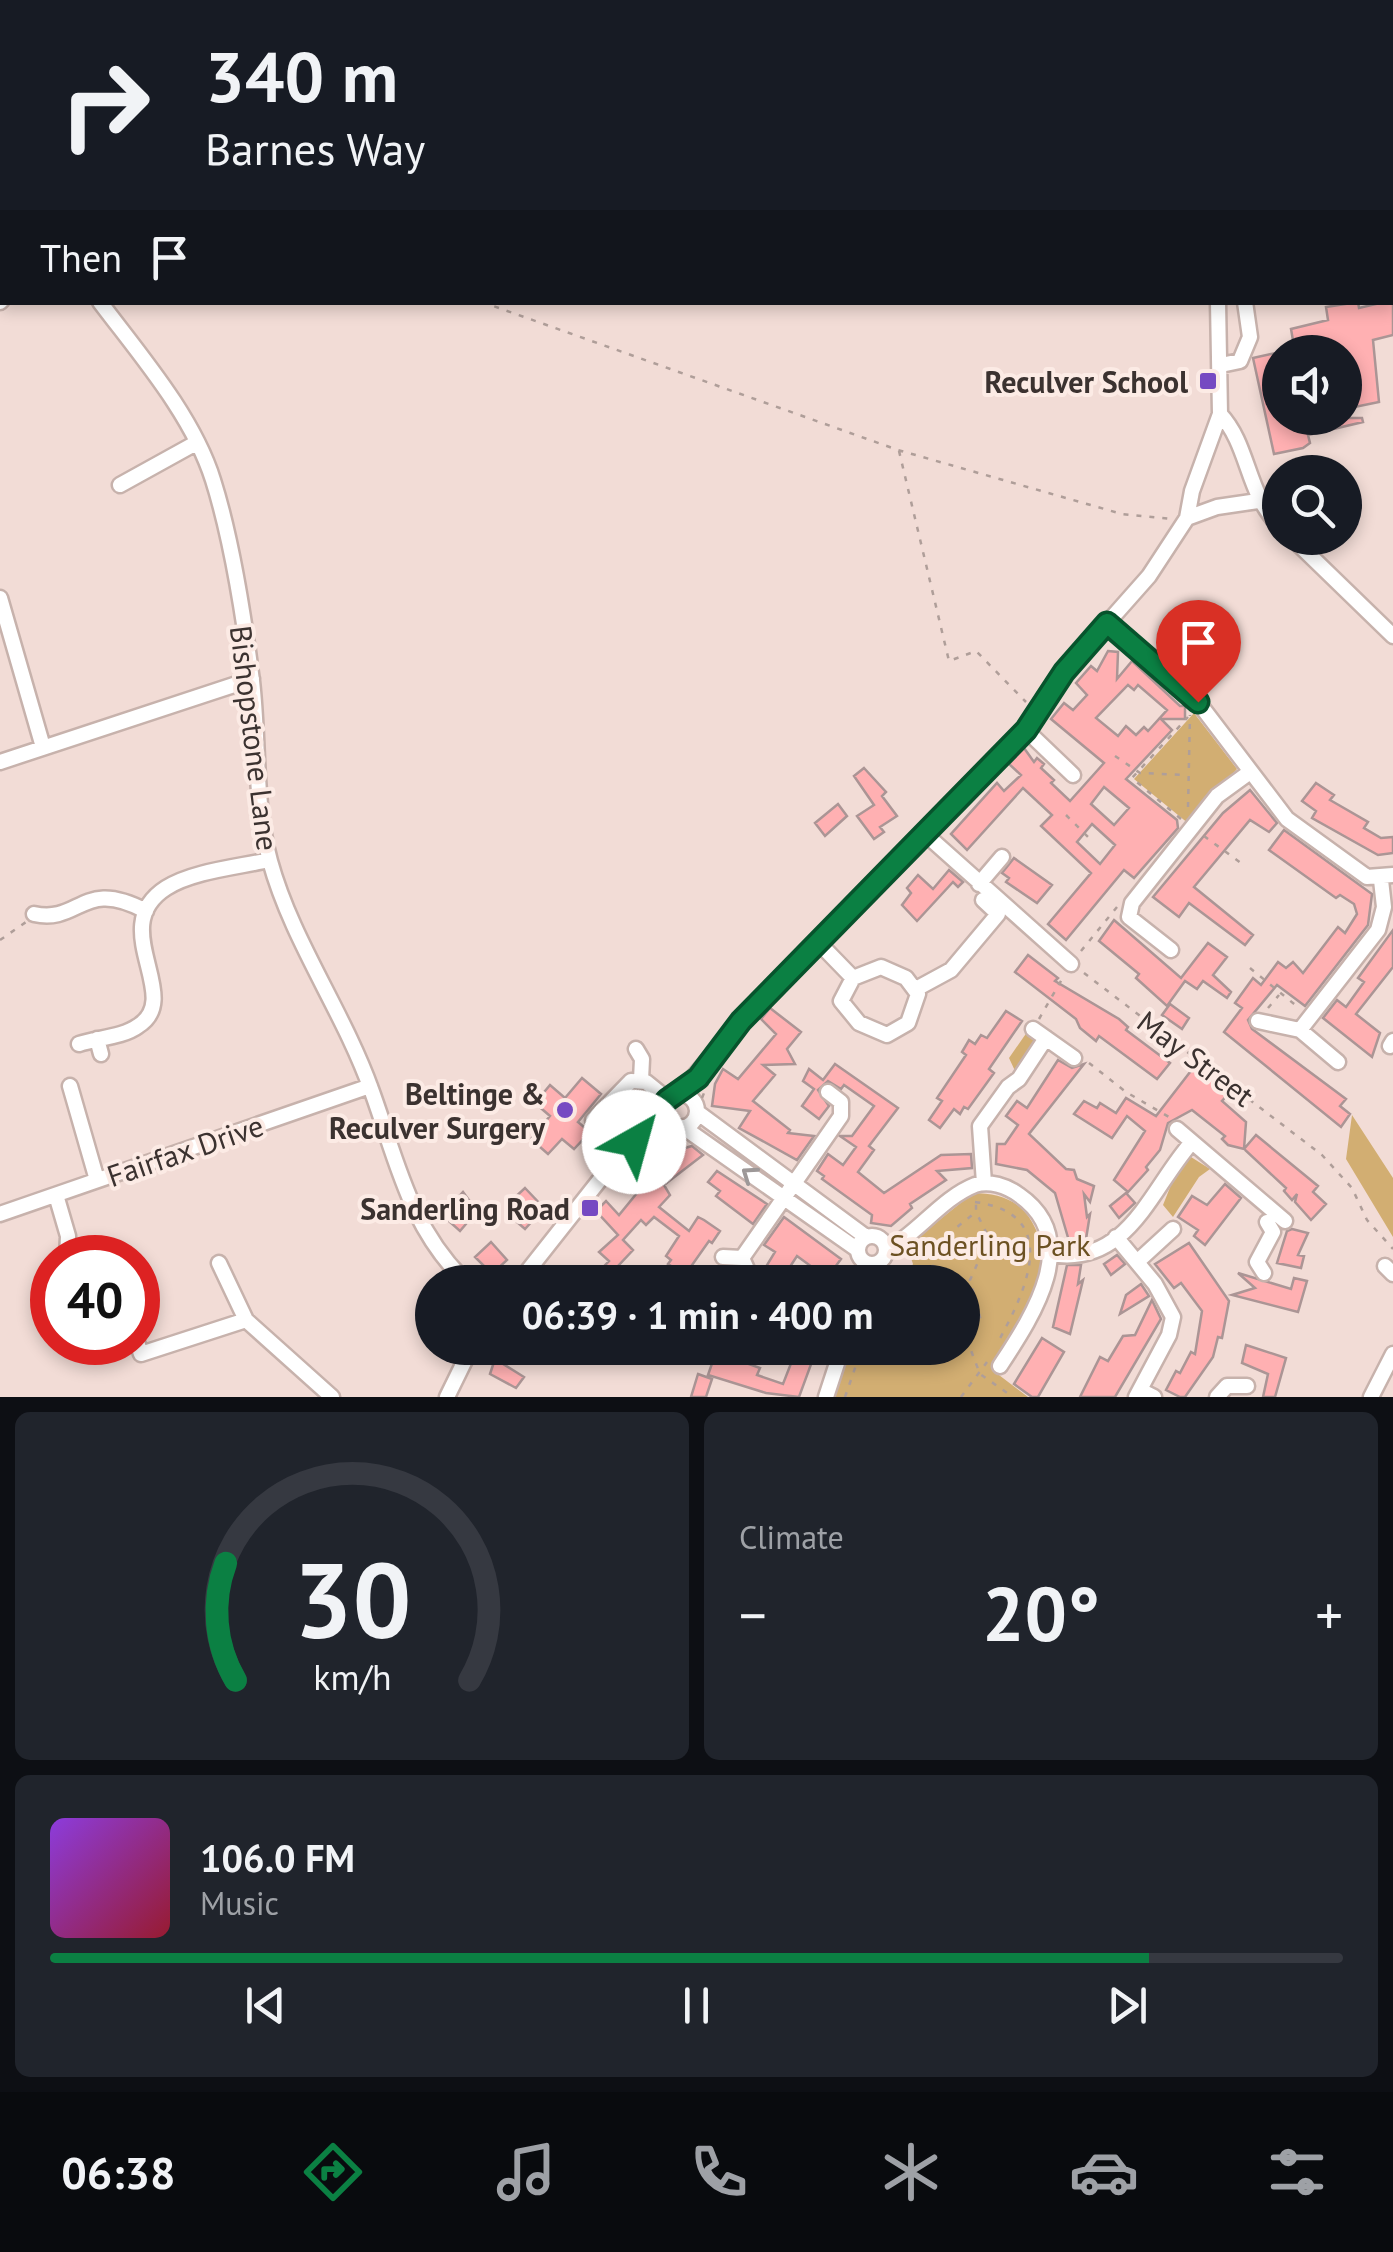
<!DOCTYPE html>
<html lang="en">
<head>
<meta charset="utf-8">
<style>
  :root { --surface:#171b24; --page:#20242c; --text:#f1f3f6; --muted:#9ea1a6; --line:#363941; --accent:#0b8043 }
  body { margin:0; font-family:"PT Sans",sans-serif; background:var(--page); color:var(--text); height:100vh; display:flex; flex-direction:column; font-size:38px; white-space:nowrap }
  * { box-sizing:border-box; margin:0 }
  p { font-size:32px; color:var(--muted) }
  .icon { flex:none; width:55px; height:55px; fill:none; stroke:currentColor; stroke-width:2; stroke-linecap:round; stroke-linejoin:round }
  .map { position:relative; height:1397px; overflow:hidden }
  .sheet { display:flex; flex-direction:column; gap:15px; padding:15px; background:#0d0f14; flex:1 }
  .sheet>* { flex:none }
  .guide { position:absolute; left:0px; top:0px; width:1395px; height:305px; box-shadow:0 5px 15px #0003; background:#171b24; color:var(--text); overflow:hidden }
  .fabs { position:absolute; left:1262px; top:335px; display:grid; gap:20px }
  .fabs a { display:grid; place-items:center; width:100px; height:100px; border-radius:50%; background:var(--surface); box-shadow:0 5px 15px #0003; font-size:50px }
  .speed { position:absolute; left:30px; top:1235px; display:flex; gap:20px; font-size:50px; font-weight:700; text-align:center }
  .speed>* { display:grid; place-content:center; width:130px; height:130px; border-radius:50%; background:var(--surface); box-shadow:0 5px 15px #0003; line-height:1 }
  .speed .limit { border:15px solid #d22; background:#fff; color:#111 }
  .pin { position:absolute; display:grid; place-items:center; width:85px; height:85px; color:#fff; margin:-102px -42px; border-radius:50% 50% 50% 0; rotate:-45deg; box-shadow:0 0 10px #0007 }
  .pin .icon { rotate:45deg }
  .me { position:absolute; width:110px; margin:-55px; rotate:38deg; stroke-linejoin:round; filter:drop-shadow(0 0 8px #0008) }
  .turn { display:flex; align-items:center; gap:35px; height:210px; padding:0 40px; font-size:45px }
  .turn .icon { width:130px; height:130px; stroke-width:2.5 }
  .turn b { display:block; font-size:70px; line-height:85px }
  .then { display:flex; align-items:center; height:95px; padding:0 40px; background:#0003; gap:20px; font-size:38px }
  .big { font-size:75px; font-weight:700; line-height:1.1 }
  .sheet .widget { flex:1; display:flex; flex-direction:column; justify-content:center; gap:15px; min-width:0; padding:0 35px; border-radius:15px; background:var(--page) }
  .sheet .dial { align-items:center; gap:0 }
  .dial svg { height:260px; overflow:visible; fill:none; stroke:var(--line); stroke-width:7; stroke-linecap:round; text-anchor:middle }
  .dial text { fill:var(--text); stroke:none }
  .song { display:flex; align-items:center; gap:30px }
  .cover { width:120px; height:120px; border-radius:15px; background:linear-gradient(135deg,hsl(270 70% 55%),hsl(350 70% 35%)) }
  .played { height:10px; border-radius:5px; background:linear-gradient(90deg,var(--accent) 85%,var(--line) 85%) }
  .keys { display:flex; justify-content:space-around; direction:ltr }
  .heat { display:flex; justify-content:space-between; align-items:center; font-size:55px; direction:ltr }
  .sheet .tiles { flex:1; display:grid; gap:15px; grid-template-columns:1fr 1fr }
  .widget:last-child { grid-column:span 2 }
  .trip { position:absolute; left:415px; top:1265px; width:565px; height:100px; border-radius:50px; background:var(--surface); box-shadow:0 5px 15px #0003; font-weight:700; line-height:100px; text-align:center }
  .tabs { display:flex; height:160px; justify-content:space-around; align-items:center; background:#090b0e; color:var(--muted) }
  .tabs .icon { width:70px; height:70px }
  .tabs .active { color:var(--accent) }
  .tabs b { font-size:45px; color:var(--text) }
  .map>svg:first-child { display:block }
</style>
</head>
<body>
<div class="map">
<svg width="1393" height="1397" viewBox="0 0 1393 1397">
  <rect width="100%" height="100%" fill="#f2dcd6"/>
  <path fill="#d2ae72" d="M 1194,713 L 1237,769 L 1189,824 L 1134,779 Z
    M 1032,1025 L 1039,1037 L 1016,1073 L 1009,1058 Z
    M 1352,1115 L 1393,1178 L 1393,1237 L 1346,1159 Z
    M 1191,1157 L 1210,1169 L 1199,1177 L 1173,1217 L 1163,1205 L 1175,1175 Z
    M 973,1193 C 998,1193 1020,1200 1032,1222 C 1065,1279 1013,1321 995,1372 L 1028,1397 L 834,1397 L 849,1348 L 962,1348 L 962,1282 L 904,1282 L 913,1264 L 907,1246 Z"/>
  <path fill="#ffb0b2" stroke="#ab9595" stroke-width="2.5" fill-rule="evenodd" d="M 1393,300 L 1393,335 L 1373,340 L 1379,402 L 1345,409 L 1345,352 L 1295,352 L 1291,329 L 1328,320 L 1326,307 L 1358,302 L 1359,308 Z
    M 1280,352 L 1280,418 L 1362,418 L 1363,422 L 1308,435 L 1310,443 L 1303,448 L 1274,454 L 1253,358 Z
    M 1108,651 L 1118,652 L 1117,679 L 1132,661 L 1180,706 L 1185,706 L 1185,719 L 1161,719 L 1172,730 L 1126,779 L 1177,820 L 1178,828 L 1134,878 L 1124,870 L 1066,940 L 1048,924 L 1091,873 L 1041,826 L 1052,815 L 1023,788 L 967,850 L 951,834 L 997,783 L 1004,791 L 1021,775 L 1009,764 L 1024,748 L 1034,762 L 1037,758 L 1044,764 L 1041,768 L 1054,780 L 1051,783 L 1070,801 L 1104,763 L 1051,719 L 1064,703 L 1073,710 L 1087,695 L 1076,683 L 1091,666 L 1097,671 ZM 1128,685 L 1134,690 L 1138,685 L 1167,710 L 1148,731 L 1144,727 L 1136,735 L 1126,726 L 1118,736 L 1096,718 ZM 1104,787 L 1129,808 L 1114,825 L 1091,804 ZM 1092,824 L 1115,845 L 1100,864 L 1077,842 Z
    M 864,768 L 886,792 L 882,796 L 897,816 L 880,827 L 884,832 L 874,839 L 857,816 L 874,805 L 854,776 Z
    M 1316,783 L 1334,795 L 1330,800 L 1368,822 L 1364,828 L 1381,838 L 1393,837 L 1393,853 L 1378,855 L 1312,818 L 1316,811 L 1302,801 Z
    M 1250,790 L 1277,823 L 1269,832 L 1250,820 L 1194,887 L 1253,935 L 1245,945 L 1189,903 L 1179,917 L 1153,897 L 1223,813 Z
    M 838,804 L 847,816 L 825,836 L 815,823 Z
    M 1284,830 L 1372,894 L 1368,925 L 1305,1006 L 1277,985 L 1248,1020 L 1252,1029 L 1346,1099 L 1340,1106 L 1350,1114 L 1341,1127 L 1224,1032 L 1242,1008 L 1235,1003 L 1253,978 L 1261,985 L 1278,962 L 1286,968 L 1293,962 L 1303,973 L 1338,927 L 1345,933 L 1357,914 L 1354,904 L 1340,895 L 1336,898 L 1269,850 Z
    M 1014,858 L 1052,885 L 1037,903 L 1006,882 L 1009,878 L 1002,873 Z
    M 949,870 L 963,882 L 958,887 L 953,882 L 917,921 L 902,905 L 911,893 L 907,888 L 918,875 L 933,889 Z
    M 1114,920 L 1181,978 L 1208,943 L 1227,957 L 1213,975 L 1231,992 L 1227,998 L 1203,981 L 1197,989 L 1185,981 L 1167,1006 L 1136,978 L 1139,974 L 1099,941 Z
    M 1393,930 L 1393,967 L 1356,1014 L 1380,1033 L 1372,1057 L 1323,1018 L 1337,1000 L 1346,1007 L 1364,982 L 1358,978 Z
    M 1028,955 L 1058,978 L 1055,981 L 1119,1019 L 1128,1027 L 1126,1030 L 1170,1063 L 1157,1079 L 1099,1036 L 1096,1041 L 1080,1028 L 1076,1019 L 1015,972 Z
    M 1170,1004 L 1189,1018 L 1182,1029 L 1162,1015 Z
    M 770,1008 L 801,1032 L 787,1049 L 795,1064 L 763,1065 L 775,1075 L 753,1101 L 790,1130 L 788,1133 L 814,1136 L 797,1160 L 739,1128 L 750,1111 L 712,1106 L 715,1084 L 723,1069 L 738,1079 L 776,1034 L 761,1019 Z
    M 1006,1011 L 1022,1021 L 989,1069 L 994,1073 L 968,1109 L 964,1107 L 960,1114 L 954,1109 L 940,1128 L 929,1120 L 942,1101 L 937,1098 L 966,1055 L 962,1052 L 969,1040 L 975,1044 L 981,1035 L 987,1038 Z
    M 1058,1060 L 1072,1068 L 1084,1064 L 1029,1134 L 1066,1169 L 1074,1170 L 1077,1179 L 1094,1186 L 1090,1202 L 1084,1194 L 1087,1217 L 1090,1214 L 1086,1239 L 1069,1241 L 1055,1193 L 1027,1170 L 996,1164 L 997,1144 L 1005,1144 L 1018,1125 L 1006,1116 L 1017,1101 L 1027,1108 Z
    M 1197,1063 L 1231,1091 L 1222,1101 L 1246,1122 L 1244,1149 L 1228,1145 L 1222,1139 L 1225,1136 L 1192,1110 L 1168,1123 L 1160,1150 L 1146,1167 L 1148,1170 L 1128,1192 L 1114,1180 L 1145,1131 L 1127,1116 L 1112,1138 L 1074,1114 L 1084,1101 L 1097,1108 L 1100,1103 L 1116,1113 L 1126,1098 L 1156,1116 Z
    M 835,1064 L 898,1108 L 869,1146 L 874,1150 L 858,1172 L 884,1193 L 941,1155 L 971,1154 L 972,1168 L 937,1171 L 946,1180 L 910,1204 L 912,1208 L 891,1226 L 871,1223 L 872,1215 L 822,1179 L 824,1176 L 817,1171 L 828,1154 L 843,1165 L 856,1147 L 840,1136 L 852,1136 L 874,1106 L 844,1085 L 841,1089 L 828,1081 L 818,1090 L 829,1106 L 819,1119 L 802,1106 L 814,1089 L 803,1081 L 809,1069 L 823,1080 Z
    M 582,1078 L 601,1094 L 578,1122 L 590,1132 L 574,1149 L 562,1139 L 548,1154 L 531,1139 L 550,1116 L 535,1103 L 550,1085 L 565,1098 Z
    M 1256,1135 L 1318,1186 L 1313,1192 L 1326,1204 L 1311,1220 L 1295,1202 L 1297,1194 L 1292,1200 L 1284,1191 L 1286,1188 L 1244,1149 Z
    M 692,1146 L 703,1155 L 664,1185 L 670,1195 L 659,1207 L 689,1231 L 698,1217 L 704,1220 L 720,1231 L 712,1243 L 709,1241 L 685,1275 L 668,1264 L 671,1260 L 666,1256 L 679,1236 L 654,1217 L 646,1225 L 641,1220 L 623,1240 L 633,1250 L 603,1282 L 589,1282 L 609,1261 L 599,1252 L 618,1235 L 596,1211 L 606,1201 L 619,1215 L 655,1171 L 652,1167 L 667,1153 Z
    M 717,1171 L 767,1204 L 753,1224 L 716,1196 L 720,1191 L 708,1182 Z
    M 1225,1184 L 1241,1198 L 1205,1245 L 1194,1236 L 1198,1230 L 1178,1217 L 1192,1196 L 1207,1205 Z
    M 525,1188 L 544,1208 L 525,1229 L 510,1216 L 517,1210 L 512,1200 Z
    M 463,1192 L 477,1211 L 460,1231 L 442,1215 Z
    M 1126,1193 L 1135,1203 L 1119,1218 L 1110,1206 Z
    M 784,1217 L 841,1259 L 827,1278 L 797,1256 L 780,1282 L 761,1275 L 775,1252 L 764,1245 Z
    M 1292,1229 L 1308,1233 L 1298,1255 L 1304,1256 L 1301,1268 L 1277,1263 L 1287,1231 Z
    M 491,1242 L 507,1260 L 492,1274 L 475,1257 Z
    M 1189,1243 L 1229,1301 L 1222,1338 L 1218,1337 L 1213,1357 L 1185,1397 L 1180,1397 L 1166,1390 L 1176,1371 L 1180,1373 L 1191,1352 L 1195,1354 L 1202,1311 L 1181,1283 L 1174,1288 L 1155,1264 Z
    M 1117,1255 L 1125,1264 L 1111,1275 L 1104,1264 Z
    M 1067,1265 L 1081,1265 L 1078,1284 L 1083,1280 L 1070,1334 L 1053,1327 Z
    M 724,1268 L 730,1268 L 741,1282 L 711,1282 Z
    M 1238,1273 L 1291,1289 L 1294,1278 L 1307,1281 L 1298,1312 L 1232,1295 L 1255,1288 Z
    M 1141,1284 L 1149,1296 L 1120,1314 L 1126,1295 Z
    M 1152,1300 L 1161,1319 L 1115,1397 L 1080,1397 L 1100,1357 L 1108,1361 L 1123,1336 L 1135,1335 Z
    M 1042,1338 L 1064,1352 L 1038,1397 L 1032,1397 L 1014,1384 Z
    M 1246,1345 L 1286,1358 L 1275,1397 L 1263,1397 L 1268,1374 L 1242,1363 Z
    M 797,1348 L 817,1348 L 799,1397 L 766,1393 L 708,1375 L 716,1352 L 760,1368 L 757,1375 L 783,1384 Z
    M 495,1359 L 524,1377 L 516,1388 L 490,1374 Z
    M 698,1374 L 712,1379 L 706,1397 L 691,1397 Z"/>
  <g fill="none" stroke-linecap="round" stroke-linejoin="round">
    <defs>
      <path id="minor" d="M 1140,0 L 1142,2
        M 0,169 L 2,173
        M 0,302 L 2,300
        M 100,302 C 140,355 193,416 213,480 C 232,540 244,618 252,681 C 259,740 254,803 270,861 C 292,941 343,1011 371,1089 C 397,1160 409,1227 466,1282
        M 1221,365 L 1240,361 L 1250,337 L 1245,302
        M 1220,414 C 1250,446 1246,494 1280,526
        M 120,485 L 196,443
        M 1187,518 L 1192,491 L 1220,414 L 1218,302
        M 1292,538 L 1393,636
        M 0,598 L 43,747
        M 1107,623 L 1198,702 L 1287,819 L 1367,877 L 1393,875
        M 1026,730 L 1073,775
        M 0,762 L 252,679
        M 923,832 L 1071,964
        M 979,884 L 1002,857
        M 34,914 C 81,924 82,877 146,911
        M 819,943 L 853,978
        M 1171,950 L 1129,917 L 1132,903 L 1217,796 L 1250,772
        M 881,967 L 906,978 L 918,994 L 908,1023 L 887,1035 L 859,1023 L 841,1001 L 853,978 Z
        M 916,989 L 951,970 L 998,914 L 983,900
        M 1258,1021 L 1300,1030 L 1338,1062
        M 1033,1029 L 1074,1058
        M 1300,1030 L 1378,930 L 1384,907 L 1381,880
        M 97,1039 L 101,1054
        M 79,1044 C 97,1038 123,1037 138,1026 C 185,997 105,927 166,888 C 193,871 238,867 269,860
        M 1390,1046 L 1393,1041
        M 636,1049 L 642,1059 L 641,1080
        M 70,1086 L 97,1180
        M 680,1093 L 741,1021 L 1026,730 L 1064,672 L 1149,576 L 1187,518 L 1217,507 L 1258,501
        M663 1111a17 17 0 1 1 34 0a17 17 0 1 1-34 0Z
        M 697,1112 L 866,1237
        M 593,1120 L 631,1081 L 646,1082 L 667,1099
        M 683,1127 L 858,1250
        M 1177,1129 L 1285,1221
        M 984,1183 L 980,1126 L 1008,1087 L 1019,1079 L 1046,1038
        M 56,1195 L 68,1236 L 67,1258
        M 0,1214 L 370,1086
        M858 1250a14 14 0 1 1 28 0a14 14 0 1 1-28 0Z
        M 1116,1237 L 1155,1284 L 1173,1317 L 1169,1335 L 1136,1397
        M 887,1250 C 918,1233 942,1198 975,1185 C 989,1180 1007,1186 1019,1195 C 1084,1240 1032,1317 1000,1366
        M 1051,1254 C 1128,1267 1151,1188 1192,1142
        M 723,1257 L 742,1258
        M 742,1258 L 841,1116 L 841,1102 L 828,1092
        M 742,1258 L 751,1278
        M 1137,1262 L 1173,1229
        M 219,1263 L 246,1320 L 332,1397
        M 1385,1266 L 1393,1274
        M 1264,1273 L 1257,1262 L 1273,1232 L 1267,1222
        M 519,1282 L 617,1158 L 663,1109
        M 870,1282 L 873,1265
        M 137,1342 L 141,1354 L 246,1320
        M 1140,1390 L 1154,1397
        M 447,1397 L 471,1348
        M 826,1397 L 842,1348
        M 1217,1397 L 1227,1386 L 1247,1386
        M 1371,1397 L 1393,1354"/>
    </defs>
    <use href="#minor" stroke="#c7b2ac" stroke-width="19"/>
    <path stroke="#af9e99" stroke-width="2.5" stroke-dasharray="5 8" stroke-linecap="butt" d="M 1289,2 L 1291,0
      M 0,132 L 2,132
      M 482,302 L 898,450 L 1122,514 L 1171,519
      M 899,451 L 949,661 L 976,651 L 1026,702
      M 1115,756 L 1140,773 L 1187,775
      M 1188,807 L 1190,715
      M 1066,815 L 1089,838
      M 1181,819 L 1132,778 L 1188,717
      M 1204,836 L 1245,866
      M 0,940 L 26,922
      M 1081,951 L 1117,907
      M 1250,968 L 1299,1008
      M 1084,973 L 1322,1155 L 1352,1188 L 1367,1220 L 1393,1249
      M 1268,1008 L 1279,995
      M 1039,1019 L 1065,974
      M 1089,1063 L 1126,1092 L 1169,1117
      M 702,1098 L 708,1083
      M 582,1141 L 585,1144 L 621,1130 L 640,1110
      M 654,1142 L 675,1137
      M 975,1202 C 1062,1214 1027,1289 998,1342
      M 928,1282 L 942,1239 L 976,1212 L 976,1203
      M 962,1327 L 980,1374 L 1013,1397
      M 965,1338 L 981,1321 L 970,1280 L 989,1238 L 976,1212
      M 845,1397 L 862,1348
      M 961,1397 L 987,1362"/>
    <use href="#minor" stroke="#fff" stroke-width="14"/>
  </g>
  <defs><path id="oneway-chevron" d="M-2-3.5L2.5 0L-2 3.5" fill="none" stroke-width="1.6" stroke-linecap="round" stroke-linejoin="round" transform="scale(2.5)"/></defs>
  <use stroke="#9d9898" href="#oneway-chevron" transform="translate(749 1174) rotate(-145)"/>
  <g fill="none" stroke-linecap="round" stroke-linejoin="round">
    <defs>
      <path id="route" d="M 634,1142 L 667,1100 L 698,1078 L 741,1021 L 1026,730 L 1064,672 L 1107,623 L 1198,702"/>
    </defs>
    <use href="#route" stroke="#07532c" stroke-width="25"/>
    <use href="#route" stroke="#0b8043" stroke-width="18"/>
  </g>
  <g fill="#764ac2" stroke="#fcebe5" stroke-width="4">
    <rect x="1198" y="371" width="20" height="20" rx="5"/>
    <circle cx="565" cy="1110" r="10"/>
    <rect x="580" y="1198" width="20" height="20" rx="5"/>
  </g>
  <g text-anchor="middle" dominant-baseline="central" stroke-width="8" stroke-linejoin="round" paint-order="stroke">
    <g font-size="30" font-weight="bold" fill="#3b3230" stroke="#fcebe5" text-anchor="end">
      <text x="1188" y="381">Reculver School</text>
      <text x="545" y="1093">Beltinge &amp;<tspan x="545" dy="34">Reculver Surgery</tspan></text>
      <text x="570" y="1208">Sanderling Road</text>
    </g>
    <g font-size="30" fill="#3b3230" stroke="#fcebe5">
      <text transform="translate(255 738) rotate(83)">Bishopstone Lane</text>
      <text transform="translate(1196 1058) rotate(37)">May Street</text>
      <text transform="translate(185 1150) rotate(-19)">Fairfax Drive</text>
    </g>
    <g font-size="30" fill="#6c5122" stroke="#fcebe5">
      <text x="990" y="1244">Sanderling Park</text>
    </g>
  </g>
</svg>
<div class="fabs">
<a><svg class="icon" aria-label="sound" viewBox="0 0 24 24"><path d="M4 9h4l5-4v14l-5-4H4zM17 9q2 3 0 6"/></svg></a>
<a><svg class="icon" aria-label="search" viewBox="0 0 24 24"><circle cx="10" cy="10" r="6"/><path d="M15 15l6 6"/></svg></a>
</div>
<div class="speed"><div class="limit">40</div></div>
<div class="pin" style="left:1198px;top:702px;background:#d93025"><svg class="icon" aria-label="arrive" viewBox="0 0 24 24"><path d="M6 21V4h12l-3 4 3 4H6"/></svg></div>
<svg class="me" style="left:634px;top:1142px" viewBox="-20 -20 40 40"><circle r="19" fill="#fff"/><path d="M0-13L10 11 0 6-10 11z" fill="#0b8043"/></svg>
<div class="trip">06:39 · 1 min · 400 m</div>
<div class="guide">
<div class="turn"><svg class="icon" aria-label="right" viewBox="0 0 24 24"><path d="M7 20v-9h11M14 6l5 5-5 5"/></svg><div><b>340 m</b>Barnes Way</div></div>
<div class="then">Then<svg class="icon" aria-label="arrive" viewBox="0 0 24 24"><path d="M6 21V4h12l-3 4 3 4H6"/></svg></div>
</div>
</div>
<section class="sheet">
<div class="tiles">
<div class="widget dial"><svg viewBox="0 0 100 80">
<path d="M14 69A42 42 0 1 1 86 69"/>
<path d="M14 69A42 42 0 0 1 11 33" stroke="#0b8043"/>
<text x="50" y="56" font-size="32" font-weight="700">30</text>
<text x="50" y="72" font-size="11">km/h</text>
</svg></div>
<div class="widget"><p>Climate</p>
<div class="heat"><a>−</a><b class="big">20°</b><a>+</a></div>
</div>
<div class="widget">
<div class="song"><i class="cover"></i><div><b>106.0 FM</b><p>Music</p></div></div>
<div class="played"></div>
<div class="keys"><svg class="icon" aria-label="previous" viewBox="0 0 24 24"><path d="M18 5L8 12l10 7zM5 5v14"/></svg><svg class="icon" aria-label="pause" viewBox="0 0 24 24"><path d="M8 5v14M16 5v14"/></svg><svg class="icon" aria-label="next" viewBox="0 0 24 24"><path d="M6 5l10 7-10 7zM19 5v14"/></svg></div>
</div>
</div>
</section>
<nav class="tabs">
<b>06:38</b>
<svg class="icon active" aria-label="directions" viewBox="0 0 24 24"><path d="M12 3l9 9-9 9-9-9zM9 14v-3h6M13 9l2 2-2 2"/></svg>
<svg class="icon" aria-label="music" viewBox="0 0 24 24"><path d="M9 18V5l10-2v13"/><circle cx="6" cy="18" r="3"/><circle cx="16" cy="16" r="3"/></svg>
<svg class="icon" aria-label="phone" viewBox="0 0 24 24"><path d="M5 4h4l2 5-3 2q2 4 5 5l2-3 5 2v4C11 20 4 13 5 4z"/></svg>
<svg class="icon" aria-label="climate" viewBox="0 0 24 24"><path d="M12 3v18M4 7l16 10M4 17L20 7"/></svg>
<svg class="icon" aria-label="car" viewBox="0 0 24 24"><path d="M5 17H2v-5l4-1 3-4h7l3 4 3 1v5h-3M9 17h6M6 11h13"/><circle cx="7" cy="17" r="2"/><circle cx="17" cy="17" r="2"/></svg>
<svg class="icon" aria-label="filters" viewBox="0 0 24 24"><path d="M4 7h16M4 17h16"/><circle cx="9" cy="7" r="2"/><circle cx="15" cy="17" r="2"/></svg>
</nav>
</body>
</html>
